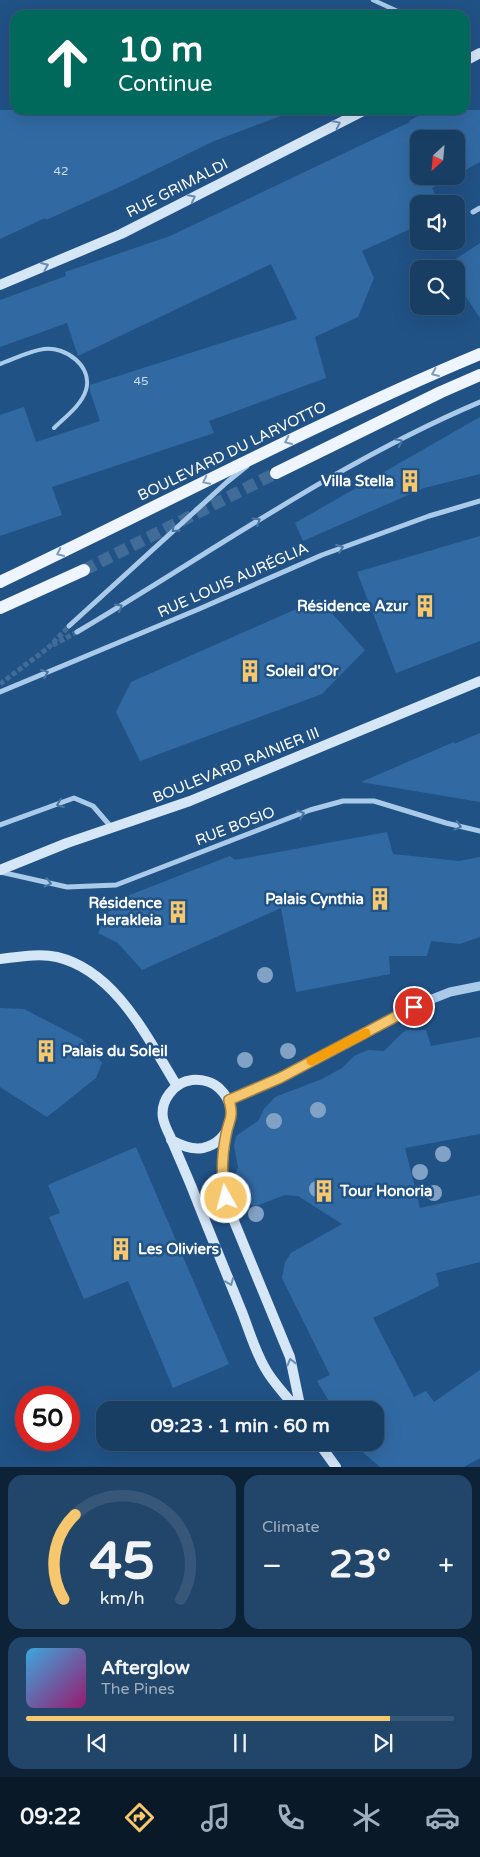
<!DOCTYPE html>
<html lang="en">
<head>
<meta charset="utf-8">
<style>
  :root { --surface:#193e64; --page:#22456a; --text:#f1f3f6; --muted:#9faebf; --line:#375778; --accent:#f6c76c }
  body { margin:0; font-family:"Varela Round",sans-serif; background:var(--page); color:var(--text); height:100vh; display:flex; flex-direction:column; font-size:19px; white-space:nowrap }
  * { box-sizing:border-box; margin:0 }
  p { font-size:16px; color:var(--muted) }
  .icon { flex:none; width:28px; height:28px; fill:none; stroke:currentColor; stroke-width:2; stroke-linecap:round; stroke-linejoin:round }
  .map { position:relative; height:1467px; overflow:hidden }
  .details { display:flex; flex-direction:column; gap:8px; padding:8px; background:#0e2237; flex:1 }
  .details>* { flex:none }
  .guide { position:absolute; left:10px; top:10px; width:460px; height:105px; border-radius:15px; box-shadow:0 5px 20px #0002,0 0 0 1px var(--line); background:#00695c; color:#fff; overflow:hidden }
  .needle { width:32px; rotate:206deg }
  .fabs { position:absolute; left:410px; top:130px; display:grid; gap:10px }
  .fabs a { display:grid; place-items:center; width:55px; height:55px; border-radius:10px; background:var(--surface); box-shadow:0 5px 20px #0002,0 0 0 1px var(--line); font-size:25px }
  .speed { position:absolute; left:15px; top:1386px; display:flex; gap:10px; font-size:25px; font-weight:700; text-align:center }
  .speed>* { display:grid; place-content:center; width:65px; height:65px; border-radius:50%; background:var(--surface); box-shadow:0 5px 20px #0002,0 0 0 1px var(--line); line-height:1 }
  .speed .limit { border:8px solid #d22; background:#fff; color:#111 }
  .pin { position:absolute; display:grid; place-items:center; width:42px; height:42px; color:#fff; margin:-21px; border:2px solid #fff; border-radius:50%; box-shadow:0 1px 5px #0007 }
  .me { position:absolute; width:55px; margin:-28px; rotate:353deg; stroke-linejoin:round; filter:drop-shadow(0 0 4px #0008) }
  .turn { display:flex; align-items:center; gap:18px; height:105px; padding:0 25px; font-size:22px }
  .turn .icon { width:65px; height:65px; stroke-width:2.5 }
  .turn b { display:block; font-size:35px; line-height:42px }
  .big { font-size:38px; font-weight:700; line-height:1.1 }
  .details .widget { flex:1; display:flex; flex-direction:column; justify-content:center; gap:8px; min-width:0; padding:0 18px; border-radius:15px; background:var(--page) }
  .details .dial { align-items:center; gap:0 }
  .dial svg { height:130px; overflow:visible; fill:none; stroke:var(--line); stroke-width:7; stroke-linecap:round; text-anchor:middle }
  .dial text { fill:var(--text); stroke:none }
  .song { display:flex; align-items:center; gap:15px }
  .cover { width:60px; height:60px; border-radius:8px; background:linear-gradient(135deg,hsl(200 70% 55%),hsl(320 70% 35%)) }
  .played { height:5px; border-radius:2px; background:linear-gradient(90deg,var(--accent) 85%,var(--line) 85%) }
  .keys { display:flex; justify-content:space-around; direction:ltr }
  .heat { display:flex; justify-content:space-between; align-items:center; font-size:28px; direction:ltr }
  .details .tiles { flex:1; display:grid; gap:8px; grid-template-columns:1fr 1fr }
  .widget:last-child { grid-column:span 2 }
  .trip { position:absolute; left:96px; top:1401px; width:288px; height:50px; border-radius:15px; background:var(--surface); box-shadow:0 5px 20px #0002,0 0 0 1px var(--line); font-weight:700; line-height:50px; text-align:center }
  .tabs { display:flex; height:80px; justify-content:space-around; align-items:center; background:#0a1928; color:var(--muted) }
  .tabs .icon { width:35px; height:35px }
  .tabs .on { color:var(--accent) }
  .tabs b { font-size:22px; color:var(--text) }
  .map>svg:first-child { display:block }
</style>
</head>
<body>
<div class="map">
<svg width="480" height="1467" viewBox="0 0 480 1467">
  <rect width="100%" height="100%" fill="#215286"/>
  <path fill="#316aa3" d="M 0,110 L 288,110 L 289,113 L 214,141 L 126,184 L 46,220 L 45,218 L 0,239 Z
    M 429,110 L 480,110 L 480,162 L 456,175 L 456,139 L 419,139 L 419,176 L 454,176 L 432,188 L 440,204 L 419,204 L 419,225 L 362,251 L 374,278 L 358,317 L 315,337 L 326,378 L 209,421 L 214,433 L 52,487 L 62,515 L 0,536 L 0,415 L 24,407 L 36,442 L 100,421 L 90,391 L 90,385 L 297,319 L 271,264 L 78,356 L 67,323 L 0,347 L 0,300 L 66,276 L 65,272 L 170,236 L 410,122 L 409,121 Z
    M 480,243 L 480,318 L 456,282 L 456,269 L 447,269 L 445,266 Z
    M 480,417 L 480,474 L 424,488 L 303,541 L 295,523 Z
    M 480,536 L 480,641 L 396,673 L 357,572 Z
    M 319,599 L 365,650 L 322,694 L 140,761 L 116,712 L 131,682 Z
    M 480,733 L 480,802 L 361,782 L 454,742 L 454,744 Z
    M 387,832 L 393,854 L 459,861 L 480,857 L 480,937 L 460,944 L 431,941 L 427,956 L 389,956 L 390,974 L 296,992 L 281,908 L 142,970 L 118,943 L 98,933 L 114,901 L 230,856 L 235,860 Z
    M 0,1008 L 24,1009 L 82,1039 L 102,1063 L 96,1078 L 47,1117 L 0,1087 Z
    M 406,1030 L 426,1030 L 431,1046 L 480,1037 L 480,1134 L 405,1148 L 420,1208 L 480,1195 L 480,1262 L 436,1273 L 439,1286 L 373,1318 L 414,1397 L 426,1391 L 434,1402 L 480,1370 L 480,1458 L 464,1467 L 380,1467 L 353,1444 L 375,1442 L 375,1410 L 334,1410 L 317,1381 L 330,1375 L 282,1278 L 285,1262 L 291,1253 L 342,1224 L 298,1196 L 285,1195 L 256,1206 L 238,1200 L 231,1187 L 238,1167 L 234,1146 L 236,1136 L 258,1121 L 264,1109 L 275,1097 L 322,1079 L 342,1068 L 354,1056 L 368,1050 L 384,1051 L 398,1037 Z
    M 136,1147 L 229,1364 L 173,1388 L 128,1281 L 84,1299 L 49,1217 L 60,1213 L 48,1185 Z"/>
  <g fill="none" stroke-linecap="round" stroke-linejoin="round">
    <path stroke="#426c98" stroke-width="5" stroke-dasharray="5 2.5" stroke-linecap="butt" d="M 53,645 L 77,632
      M 0,684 L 48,648 L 69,626"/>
    <path stroke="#426c98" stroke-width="12" stroke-dasharray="12 6" stroke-linecap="butt" d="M 84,570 L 276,473"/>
    <path stroke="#aacae9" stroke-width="4" d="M 0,364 C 14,359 29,351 44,349 C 65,346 93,366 86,390 C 81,406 65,417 54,428"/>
    <path stroke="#aacae9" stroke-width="4.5" d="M 373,0 L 406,15"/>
    <path stroke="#aacae9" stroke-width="5" d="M 473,212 L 480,208
      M 69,626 L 227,482 L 247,466
      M 77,632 C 209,554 338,462 480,402
      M 0,692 L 199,609 L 322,555 L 429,516 L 480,501
      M 0,825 L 74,798 L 93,806 L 112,828
      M 0,872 L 67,887 L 116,885 L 310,810 L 343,801 L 374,801 L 446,823 L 480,831"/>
    <path stroke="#aacae9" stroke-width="9" d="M 229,1100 L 280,1077 L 427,1001 L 450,992 L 480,986"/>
    <path stroke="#d5e6f7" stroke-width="10" d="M 465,61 L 480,53
      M 0,285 L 121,234 L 365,110
      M 0,870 L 67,843 L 190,801 L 480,681
      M 0,959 C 18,957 39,953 57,957 C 116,971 148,1039 177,1086
      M 226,1133 L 223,1162 L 223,1187 L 229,1209 L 290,1357 L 301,1410
      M 171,1140 C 181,1145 191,1150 203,1148 C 231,1142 240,1108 220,1089 C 213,1082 202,1079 192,1080 C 174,1082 160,1101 163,1118 C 164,1124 167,1130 170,1136 C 177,1153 185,1171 192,1188 C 208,1229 225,1270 242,1312 C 249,1330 255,1351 265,1368 C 273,1383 287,1396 297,1410
      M 318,1442 L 336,1467"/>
    <path stroke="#eef5fe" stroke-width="12" d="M 276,473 L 441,392 L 480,375
      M 0,582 C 160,506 317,422 480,354
      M 0,608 L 84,570"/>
  </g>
  <g fill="#81a2c4">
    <circle cx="265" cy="975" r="8"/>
    <circle cx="288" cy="1051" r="8"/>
    <circle cx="245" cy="1060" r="8"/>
    <circle cx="318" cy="1110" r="8"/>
    <circle cx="274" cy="1121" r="8"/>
    <circle cx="443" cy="1154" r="8"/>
    <circle cx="420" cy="1172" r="8"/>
    <circle cx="317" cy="1189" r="8"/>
    <circle cx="434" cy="1193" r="8"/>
    <circle cx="256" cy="1214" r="8"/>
  </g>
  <defs><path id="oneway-chevron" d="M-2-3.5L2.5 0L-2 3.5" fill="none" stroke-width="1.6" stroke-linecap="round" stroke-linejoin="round" transform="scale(1.25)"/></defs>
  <g stroke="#698db3">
    <use href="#oneway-chevron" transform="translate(337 124) rotate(-26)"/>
    <use href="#oneway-chevron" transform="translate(192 198) rotate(-27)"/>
    <use href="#oneway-chevron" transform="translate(45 266) rotate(-23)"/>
    <use href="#oneway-chevron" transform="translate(230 1282) rotate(68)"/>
    <use href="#oneway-chevron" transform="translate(291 1362) rotate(-104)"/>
  </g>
  <g stroke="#7d9bbc">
    <use href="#oneway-chevron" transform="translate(435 373) rotate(157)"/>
    <use href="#oneway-chevron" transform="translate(288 441) rotate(155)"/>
    <use href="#oneway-chevron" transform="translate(206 481) rotate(154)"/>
    <use href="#oneway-chevron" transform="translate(60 553) rotate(155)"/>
  </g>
  <g stroke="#4a76a4">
    <use href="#oneway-chevron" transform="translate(399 442) rotate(-27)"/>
    <use href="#oneway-chevron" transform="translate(257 521) rotate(-32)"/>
    <use href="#oneway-chevron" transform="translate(175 529) rotate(138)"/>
    <use href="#oneway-chevron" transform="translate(340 548) rotate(-20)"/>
    <use href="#oneway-chevron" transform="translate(119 607) rotate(-31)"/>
    <use href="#oneway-chevron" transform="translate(45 673) rotate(-23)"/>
    <use href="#oneway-chevron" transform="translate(60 804) rotate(159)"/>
    <use href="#oneway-chevron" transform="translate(301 814) rotate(-21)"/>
    <use href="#oneway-chevron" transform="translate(458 826) rotate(15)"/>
    <use href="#oneway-chevron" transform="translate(48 883) rotate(13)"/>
  </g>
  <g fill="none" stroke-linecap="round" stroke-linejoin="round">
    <defs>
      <path id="route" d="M 226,1198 C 221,1178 222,1155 226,1135 C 229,1118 234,1119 229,1100 L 280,1078 L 414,1007"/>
    </defs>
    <use href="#route" stroke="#a08146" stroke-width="12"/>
    <use href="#route" stroke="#f6c76c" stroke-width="9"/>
    <path stroke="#f59e0b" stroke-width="9" d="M 311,1061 L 366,1033"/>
  </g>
  <defs>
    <symbol id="building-bare" viewBox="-9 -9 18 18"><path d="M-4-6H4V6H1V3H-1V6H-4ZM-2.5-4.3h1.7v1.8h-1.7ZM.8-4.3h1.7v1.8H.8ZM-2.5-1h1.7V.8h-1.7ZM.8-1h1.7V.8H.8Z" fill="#f6c76c" stroke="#215286" stroke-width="2.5" paint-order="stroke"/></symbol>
  </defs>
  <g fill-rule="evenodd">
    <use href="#building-bare" x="394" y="465" width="32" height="32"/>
    <use href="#building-bare" x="409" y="590" width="32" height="32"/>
    <use href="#building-bare" x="234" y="655" width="32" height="32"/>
    <use href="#building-bare" x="364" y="883" width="32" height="32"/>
    <use href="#building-bare" x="162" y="896" width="32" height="32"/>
    <use href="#building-bare" x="30" y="1035" width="32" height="32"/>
    <use href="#building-bare" x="308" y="1175" width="32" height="32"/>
    <use href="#building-bare" x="105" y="1233" width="32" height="32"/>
  </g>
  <g text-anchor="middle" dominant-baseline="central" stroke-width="5" stroke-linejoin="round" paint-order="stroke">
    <g font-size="12" fill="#ccdae8">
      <text x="61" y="171">42</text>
      <text x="141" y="381">45</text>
    </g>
    <g font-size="15" fill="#fff" stroke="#215286">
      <text transform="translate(177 188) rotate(-27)">RUE GRIMALDI</text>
      <text transform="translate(232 451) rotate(-26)">BOULEVARD DU LARVOTTO</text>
      <text transform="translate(233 580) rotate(-24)">RUE LOUIS AURÉGLIA</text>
      <text transform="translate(236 765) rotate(-22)">BOULEVARD RAINIER III</text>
      <text transform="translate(235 826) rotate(-21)">RUE BOSIO</text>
    </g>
    <g font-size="15" font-weight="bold" fill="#fff" stroke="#215286" text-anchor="end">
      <text x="394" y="481">Villa Stella</text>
      <text x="408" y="606">Résidence Azur</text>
      <text x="266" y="671" text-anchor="start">Soleil d'Or</text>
      <text x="364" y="899">Palais Cynthia</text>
      <text x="162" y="903">Résidence<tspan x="162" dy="17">Herakleia</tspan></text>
      <text x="62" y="1051" text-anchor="start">Palais du Soleil</text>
      <text x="340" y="1191" text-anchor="start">Tour Honoria</text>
      <text x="138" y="1249" text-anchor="start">Les Oliviers</text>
    </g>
  </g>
</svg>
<div class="fabs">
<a><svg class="needle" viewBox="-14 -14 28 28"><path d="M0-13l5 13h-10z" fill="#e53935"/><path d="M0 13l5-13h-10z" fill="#9faebf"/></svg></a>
<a><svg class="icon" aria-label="sound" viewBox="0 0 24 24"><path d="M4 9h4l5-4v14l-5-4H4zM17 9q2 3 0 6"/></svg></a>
<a><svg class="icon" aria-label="search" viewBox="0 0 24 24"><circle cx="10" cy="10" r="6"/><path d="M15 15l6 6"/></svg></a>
</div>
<div class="speed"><div class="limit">50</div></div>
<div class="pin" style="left:414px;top:1007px;background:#d93025"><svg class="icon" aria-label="arrive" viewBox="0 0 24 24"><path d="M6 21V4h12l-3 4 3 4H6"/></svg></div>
<svg class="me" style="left:226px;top:1198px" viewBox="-20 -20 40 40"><circle r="17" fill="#f6c76c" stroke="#fff" stroke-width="3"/><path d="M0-11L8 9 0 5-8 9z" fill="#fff"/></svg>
<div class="trip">09:23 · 1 min · 60 m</div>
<div class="guide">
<div class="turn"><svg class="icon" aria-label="ahead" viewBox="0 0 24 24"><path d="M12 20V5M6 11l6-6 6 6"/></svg><div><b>10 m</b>Continue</div></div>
</div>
</div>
<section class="details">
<div class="tiles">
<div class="widget dial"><svg viewBox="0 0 100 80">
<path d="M14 69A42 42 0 1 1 86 69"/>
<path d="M14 69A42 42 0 0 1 21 17" stroke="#f6c76c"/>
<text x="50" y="56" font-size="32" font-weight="700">45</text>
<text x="50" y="72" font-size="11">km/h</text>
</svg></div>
<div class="widget"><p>Climate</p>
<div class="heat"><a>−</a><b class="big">23°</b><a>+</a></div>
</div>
<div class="widget">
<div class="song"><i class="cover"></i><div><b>Afterglow</b><p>The Pines</p></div></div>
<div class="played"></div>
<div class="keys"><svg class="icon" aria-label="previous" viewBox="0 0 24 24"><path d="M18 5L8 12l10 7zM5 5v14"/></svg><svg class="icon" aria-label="pause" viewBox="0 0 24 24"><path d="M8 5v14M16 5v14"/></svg><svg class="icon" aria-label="next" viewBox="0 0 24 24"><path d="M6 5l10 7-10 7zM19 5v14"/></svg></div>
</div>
</div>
</section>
<nav class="tabs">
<b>09:22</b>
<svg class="icon on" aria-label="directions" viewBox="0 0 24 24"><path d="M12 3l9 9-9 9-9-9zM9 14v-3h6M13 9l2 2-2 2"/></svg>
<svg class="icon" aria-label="music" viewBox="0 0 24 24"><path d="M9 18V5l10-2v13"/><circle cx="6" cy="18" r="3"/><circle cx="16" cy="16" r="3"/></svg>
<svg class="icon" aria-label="phone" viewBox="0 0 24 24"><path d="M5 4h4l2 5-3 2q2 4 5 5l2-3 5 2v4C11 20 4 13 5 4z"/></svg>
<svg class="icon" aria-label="climate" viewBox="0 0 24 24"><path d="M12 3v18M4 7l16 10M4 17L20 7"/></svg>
<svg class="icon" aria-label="car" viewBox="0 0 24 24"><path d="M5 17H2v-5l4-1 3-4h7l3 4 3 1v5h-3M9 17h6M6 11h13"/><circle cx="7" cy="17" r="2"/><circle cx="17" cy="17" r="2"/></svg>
</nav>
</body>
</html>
